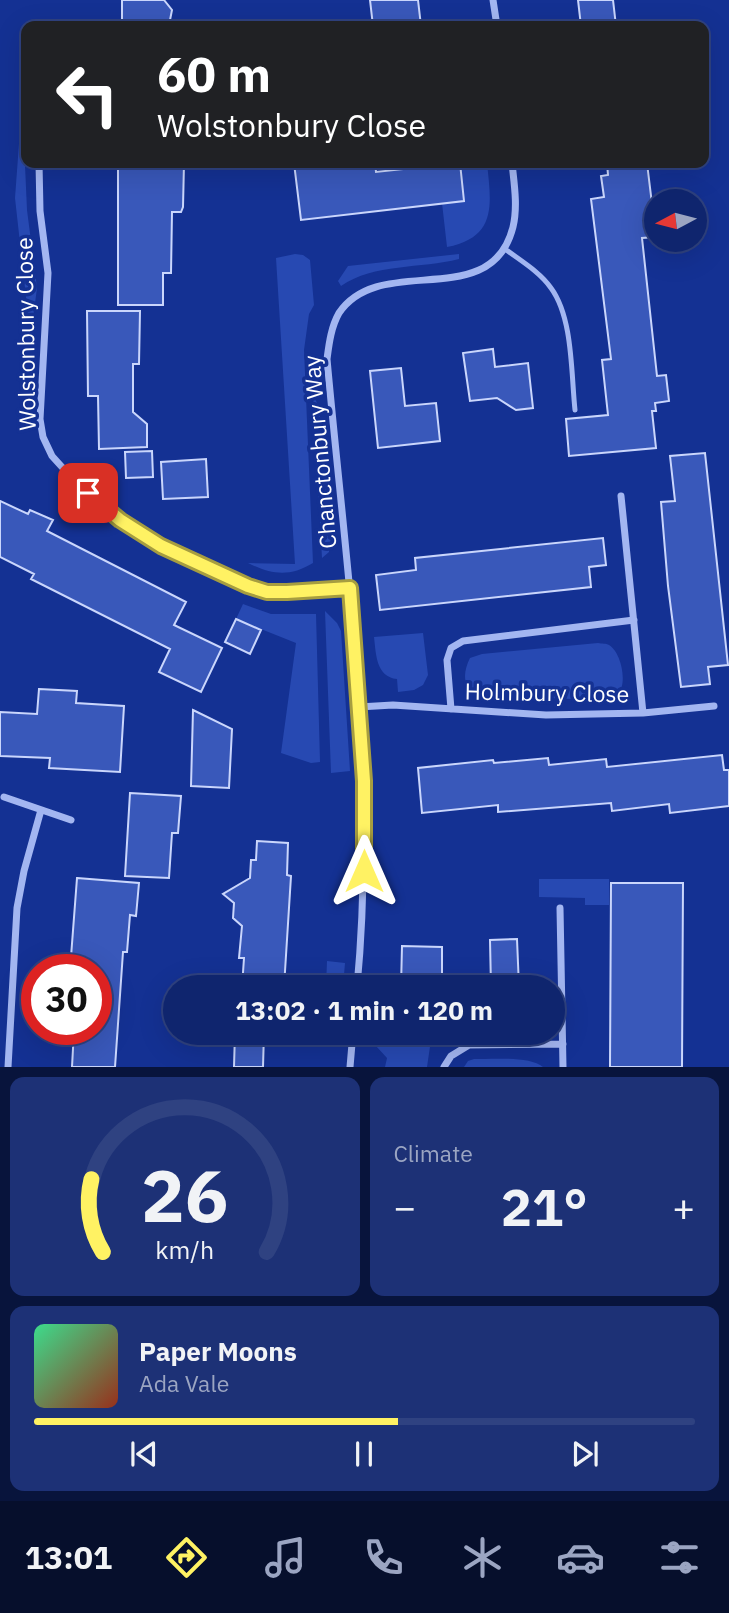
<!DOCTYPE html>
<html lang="en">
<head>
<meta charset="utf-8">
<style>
  :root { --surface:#0f256e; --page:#1d3176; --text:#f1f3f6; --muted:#9ba5c2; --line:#2f4281; --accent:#fff263 }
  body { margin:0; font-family:"IBM Plex Sans",sans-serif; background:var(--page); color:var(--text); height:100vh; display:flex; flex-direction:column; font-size:26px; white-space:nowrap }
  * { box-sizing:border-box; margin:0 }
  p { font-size:23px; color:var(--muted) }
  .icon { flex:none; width:38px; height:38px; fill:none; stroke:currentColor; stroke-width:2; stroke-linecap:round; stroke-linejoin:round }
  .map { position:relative; height:1067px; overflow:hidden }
  .sheet { display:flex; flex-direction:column; gap:10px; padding:10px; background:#08143c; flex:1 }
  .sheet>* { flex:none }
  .banner { position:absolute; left:21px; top:21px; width:688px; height:147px; border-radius:14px; box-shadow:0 7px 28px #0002,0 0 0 2px var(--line); background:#202124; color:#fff; overflow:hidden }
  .needle { width:46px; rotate:263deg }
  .fabs { position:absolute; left:644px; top:189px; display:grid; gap:14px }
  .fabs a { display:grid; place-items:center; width:63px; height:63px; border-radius:50%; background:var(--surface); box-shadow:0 7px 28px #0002,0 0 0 2px var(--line); font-size:35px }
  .speed { position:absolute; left:21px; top:954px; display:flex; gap:14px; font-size:35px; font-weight:700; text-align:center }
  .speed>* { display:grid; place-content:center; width:91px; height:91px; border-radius:50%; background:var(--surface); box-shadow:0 7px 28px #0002,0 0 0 2px var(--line); line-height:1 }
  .speed .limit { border:10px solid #d22; background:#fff; color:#111 }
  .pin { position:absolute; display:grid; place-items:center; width:60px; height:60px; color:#fff; margin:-30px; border-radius:14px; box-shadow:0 4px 10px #0006 }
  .me { position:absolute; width:77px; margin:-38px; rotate:0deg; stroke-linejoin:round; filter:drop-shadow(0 0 5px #0008) }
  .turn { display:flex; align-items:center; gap:24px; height:147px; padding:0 21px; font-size:32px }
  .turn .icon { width:91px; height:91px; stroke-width:2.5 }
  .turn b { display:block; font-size:49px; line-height:60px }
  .big { font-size:52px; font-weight:700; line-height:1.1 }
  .sheet .card { flex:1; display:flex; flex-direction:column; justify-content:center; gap:10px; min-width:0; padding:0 24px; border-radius:14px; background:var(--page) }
  .sheet .dial { align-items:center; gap:0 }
  .dial svg { height:182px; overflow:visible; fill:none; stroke:var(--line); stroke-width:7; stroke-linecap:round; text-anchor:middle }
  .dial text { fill:var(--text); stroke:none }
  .song { display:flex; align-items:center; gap:21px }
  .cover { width:84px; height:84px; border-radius:10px; background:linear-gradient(135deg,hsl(150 70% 55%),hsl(10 70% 35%)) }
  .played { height:7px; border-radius:4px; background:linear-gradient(90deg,var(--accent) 55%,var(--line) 55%) }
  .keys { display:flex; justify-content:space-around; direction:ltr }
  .heat { display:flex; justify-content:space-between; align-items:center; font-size:38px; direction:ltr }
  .sheet .tiles { flex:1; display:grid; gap:10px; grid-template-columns:1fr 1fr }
  .card:last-child { grid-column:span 2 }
  .trip { position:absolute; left:163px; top:975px; width:402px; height:70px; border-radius:35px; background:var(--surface); box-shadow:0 7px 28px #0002,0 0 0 2px var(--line); font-weight:700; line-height:70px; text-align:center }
  .tabs { display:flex; height:112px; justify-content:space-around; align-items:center; background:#060f2c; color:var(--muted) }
  .tabs .icon { width:49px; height:49px }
  .tabs .current { color:var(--accent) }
  .tabs b { font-size:32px; color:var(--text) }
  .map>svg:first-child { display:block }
</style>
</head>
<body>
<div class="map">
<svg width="729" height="1067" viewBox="0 0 729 1067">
  <rect width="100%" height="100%" fill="#143193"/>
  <path fill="#2749b2" d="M 23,24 L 26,29 L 25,165 L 27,210 L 37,288 L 21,410 L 28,315 L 15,198 L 23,89 Z
    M 460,163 L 487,163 C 491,203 498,237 447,247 L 442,203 L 464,201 Z
    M 295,254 L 303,255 L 310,260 L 314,305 L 309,314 L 304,350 L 313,563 C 290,577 272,575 248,563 L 295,564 L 276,258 Z
    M 459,254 L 459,259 C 421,269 374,263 341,286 L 338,281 L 348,266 Z
    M 313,396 L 319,406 L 331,536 L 329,552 L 322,558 Z
    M 243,604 L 271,614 L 316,614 L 320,762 L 311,763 L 281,753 L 296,643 L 236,619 Z
    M 325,611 L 337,623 L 341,631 L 350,771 L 331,773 Z
    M 423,633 L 428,675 L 423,685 L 414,690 L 398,692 L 397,679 C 376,677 376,654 374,637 Z
    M 598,643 C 602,644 606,643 609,645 C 621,652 628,683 618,694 C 612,699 602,699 595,700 L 476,695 C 462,686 463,672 470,658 L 482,654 Z
    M 539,879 L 609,879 L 609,905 L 585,905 L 585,898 L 539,897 Z
    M 327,961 L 345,963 L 343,987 L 326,987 Z
    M 374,1033 L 432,1033 L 427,1067 L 385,1067 L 387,1058 L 376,1046 Z
    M 474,1059 C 492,1059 530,1056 543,1067 L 464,1067 L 468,1061 Z"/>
  <path fill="#3958ba" stroke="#cad6fc" stroke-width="2" d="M 122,0 L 164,0 L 172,10 L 170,20 L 165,26 L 122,26 Z
    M 370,0 L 418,0 L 421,26 L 373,26 Z
    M 578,0 L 613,0 L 616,26 L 581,26 Z
    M 118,163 L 184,163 L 183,207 L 181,212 L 172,212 L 171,273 L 163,273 L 163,305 L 118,305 Z
    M 294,163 L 375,163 L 376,172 L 460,163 L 464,201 L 301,220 Z
    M 607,163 L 647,163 L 656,237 L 642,238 L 657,376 L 666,375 L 669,401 L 655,403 L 656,411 L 652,411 L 656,448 L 569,456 L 566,419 L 608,415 L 602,360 L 611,359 L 591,199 L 604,197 L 601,176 L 608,175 Z
    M 87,311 L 140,311 L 139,364 L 133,364 L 133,412 L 147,424 L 147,447 L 99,449 L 98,396 L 88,396 Z
    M 493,349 L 495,367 L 528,363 L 533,408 L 516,410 L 497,398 L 470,401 L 463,353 Z
    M 401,368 L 405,406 L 436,403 L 440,441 L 378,448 L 370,371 Z
    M 152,451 L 153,477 L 126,478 L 125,452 Z
    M 705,453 L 728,665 L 708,667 L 710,684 L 681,687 L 668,586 L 661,502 L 675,501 L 670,456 Z
    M 206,459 L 208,497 L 163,499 L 161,462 Z
    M 0,501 L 28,514 L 30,510 L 53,520 L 47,531 L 186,602 L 174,625 L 222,648 L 201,692 L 159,672 L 170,649 L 31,579 L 34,574 L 0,557 Z
    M 603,538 L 606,565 L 589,567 L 591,587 L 380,610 L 376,575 L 416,570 L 415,558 Z
    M 236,619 L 261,630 L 250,654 L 225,642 Z
    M 39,689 L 77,691 L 76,703 L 124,706 L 120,772 L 49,768 L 50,758 L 0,756 L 0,712 L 37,714 Z
    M 193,710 L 232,729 L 229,788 L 191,786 Z
    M 722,755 L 724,770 L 729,770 L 729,806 L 670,813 L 669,804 L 612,811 L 611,803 L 498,812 L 498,805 L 422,813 L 418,768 L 493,760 L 494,763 L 548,758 L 549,765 L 606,759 L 607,767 Z
    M 130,793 L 181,796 L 178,833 L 172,833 L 169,878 L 125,876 Z
    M 257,841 L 288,843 L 287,875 L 291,876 L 284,987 L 242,987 L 244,958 L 239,958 L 242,926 L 233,918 L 234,903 L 223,894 L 250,878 L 251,860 L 256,860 Z
    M 77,878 L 139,883 L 136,916 L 130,915 L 127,952 L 123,952 L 115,1067 L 72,1067 L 74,1030 L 96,1031 L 96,970 L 70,970 Z
    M 611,883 L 683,883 L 682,1067 L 610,1067 Z
    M 517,939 L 519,987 L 491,987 L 490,940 Z
    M 402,946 L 442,947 L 442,987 L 401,987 Z
    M 235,1032 L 264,1032 L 263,1067 L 234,1067 Z"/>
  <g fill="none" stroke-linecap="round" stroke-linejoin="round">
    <path stroke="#a3b6f1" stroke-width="5" d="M 505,249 C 521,261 540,272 551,288 C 573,318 571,373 575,410"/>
    <path stroke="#a3b6f1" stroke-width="7" d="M 493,0 L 497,26
      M 39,163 L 40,211 L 48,273 L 40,419 L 43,437 L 52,456 L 71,477 L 120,520 L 161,546 L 248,586 L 267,592 L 350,588
      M 359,707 L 393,705 L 546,715 L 643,713 L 621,496
      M 451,709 L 447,660 L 451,648 L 463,641 L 634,620
      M 643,713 L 714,706
      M 4,797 L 71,820
      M 560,908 L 563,1067
      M 357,987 C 377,777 346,568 327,359 C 329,344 331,327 339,313 C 381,251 491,314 513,227 C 518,206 514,183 512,163
      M 8,1067 L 17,908 L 24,871 L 41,810
      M 350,1067 L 353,1032
      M 444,1067 L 451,1056 L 469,1045 L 563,1044"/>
  </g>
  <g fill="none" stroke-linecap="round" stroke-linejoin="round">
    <defs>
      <path id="route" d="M 88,493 L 120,520 L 161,546 L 248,586 L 267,592 L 287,592 L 350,588 L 364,781 L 364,871"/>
    </defs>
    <use href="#route" stroke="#a69d40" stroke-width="18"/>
    <use href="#route" stroke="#fff263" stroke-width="12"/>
  </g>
  <g text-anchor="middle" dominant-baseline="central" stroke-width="7" stroke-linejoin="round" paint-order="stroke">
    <g font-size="23" fill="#fff" stroke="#143193">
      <text transform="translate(25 334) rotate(-91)">Wolstonbury Close</text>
      <text transform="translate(319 452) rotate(-95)">Chanctonbury Way</text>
      <text transform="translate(547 692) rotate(1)">Holmbury Close</text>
    </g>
  </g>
</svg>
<div class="fabs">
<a><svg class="needle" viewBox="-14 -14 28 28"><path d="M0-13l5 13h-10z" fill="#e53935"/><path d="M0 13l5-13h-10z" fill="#9ba5c2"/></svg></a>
</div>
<div class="speed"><div class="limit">30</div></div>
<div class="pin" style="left:88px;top:493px;background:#d93025"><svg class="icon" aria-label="arrive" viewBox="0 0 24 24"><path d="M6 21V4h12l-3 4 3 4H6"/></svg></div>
<svg class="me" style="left:364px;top:871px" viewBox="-20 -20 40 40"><path d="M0-17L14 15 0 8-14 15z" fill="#fff263" stroke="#fff" stroke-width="4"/></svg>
<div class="trip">13:02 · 1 min · 120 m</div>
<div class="banner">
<div class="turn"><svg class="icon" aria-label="left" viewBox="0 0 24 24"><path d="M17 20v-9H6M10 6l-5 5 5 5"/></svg><div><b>60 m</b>Wolstonbury Close</div></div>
</div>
</div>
<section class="sheet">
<div class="tiles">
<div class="card dial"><svg viewBox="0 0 100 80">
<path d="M14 69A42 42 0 1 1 86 69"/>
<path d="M14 69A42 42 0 0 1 9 37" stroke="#fff263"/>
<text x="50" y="56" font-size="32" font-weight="700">26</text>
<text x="50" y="72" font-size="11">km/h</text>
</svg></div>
<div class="card"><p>Climate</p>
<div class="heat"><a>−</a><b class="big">21°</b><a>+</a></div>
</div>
<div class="card">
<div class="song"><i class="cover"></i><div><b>Paper Moons</b><p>Ada Vale</p></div></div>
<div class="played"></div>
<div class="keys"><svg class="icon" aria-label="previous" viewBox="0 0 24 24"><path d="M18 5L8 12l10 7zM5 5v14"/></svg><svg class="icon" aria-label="pause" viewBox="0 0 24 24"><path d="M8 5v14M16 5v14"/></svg><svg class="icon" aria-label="next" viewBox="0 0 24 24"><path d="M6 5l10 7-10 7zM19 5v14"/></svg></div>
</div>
</div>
</section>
<nav class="tabs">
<b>13:01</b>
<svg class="icon current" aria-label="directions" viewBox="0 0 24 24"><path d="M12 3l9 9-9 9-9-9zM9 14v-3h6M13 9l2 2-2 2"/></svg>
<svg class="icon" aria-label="music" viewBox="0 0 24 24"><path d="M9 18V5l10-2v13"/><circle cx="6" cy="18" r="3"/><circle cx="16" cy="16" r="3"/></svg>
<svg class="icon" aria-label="phone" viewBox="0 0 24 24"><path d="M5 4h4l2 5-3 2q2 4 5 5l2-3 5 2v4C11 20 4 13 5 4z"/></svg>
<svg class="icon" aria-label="climate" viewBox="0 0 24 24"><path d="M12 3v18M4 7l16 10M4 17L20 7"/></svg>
<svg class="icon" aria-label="car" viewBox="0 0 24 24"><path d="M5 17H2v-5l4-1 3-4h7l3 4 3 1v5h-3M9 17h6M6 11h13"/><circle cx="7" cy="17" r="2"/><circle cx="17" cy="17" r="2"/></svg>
<svg class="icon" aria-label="filters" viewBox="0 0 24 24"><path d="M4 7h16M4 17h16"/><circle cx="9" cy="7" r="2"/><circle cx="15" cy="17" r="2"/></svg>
</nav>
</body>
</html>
